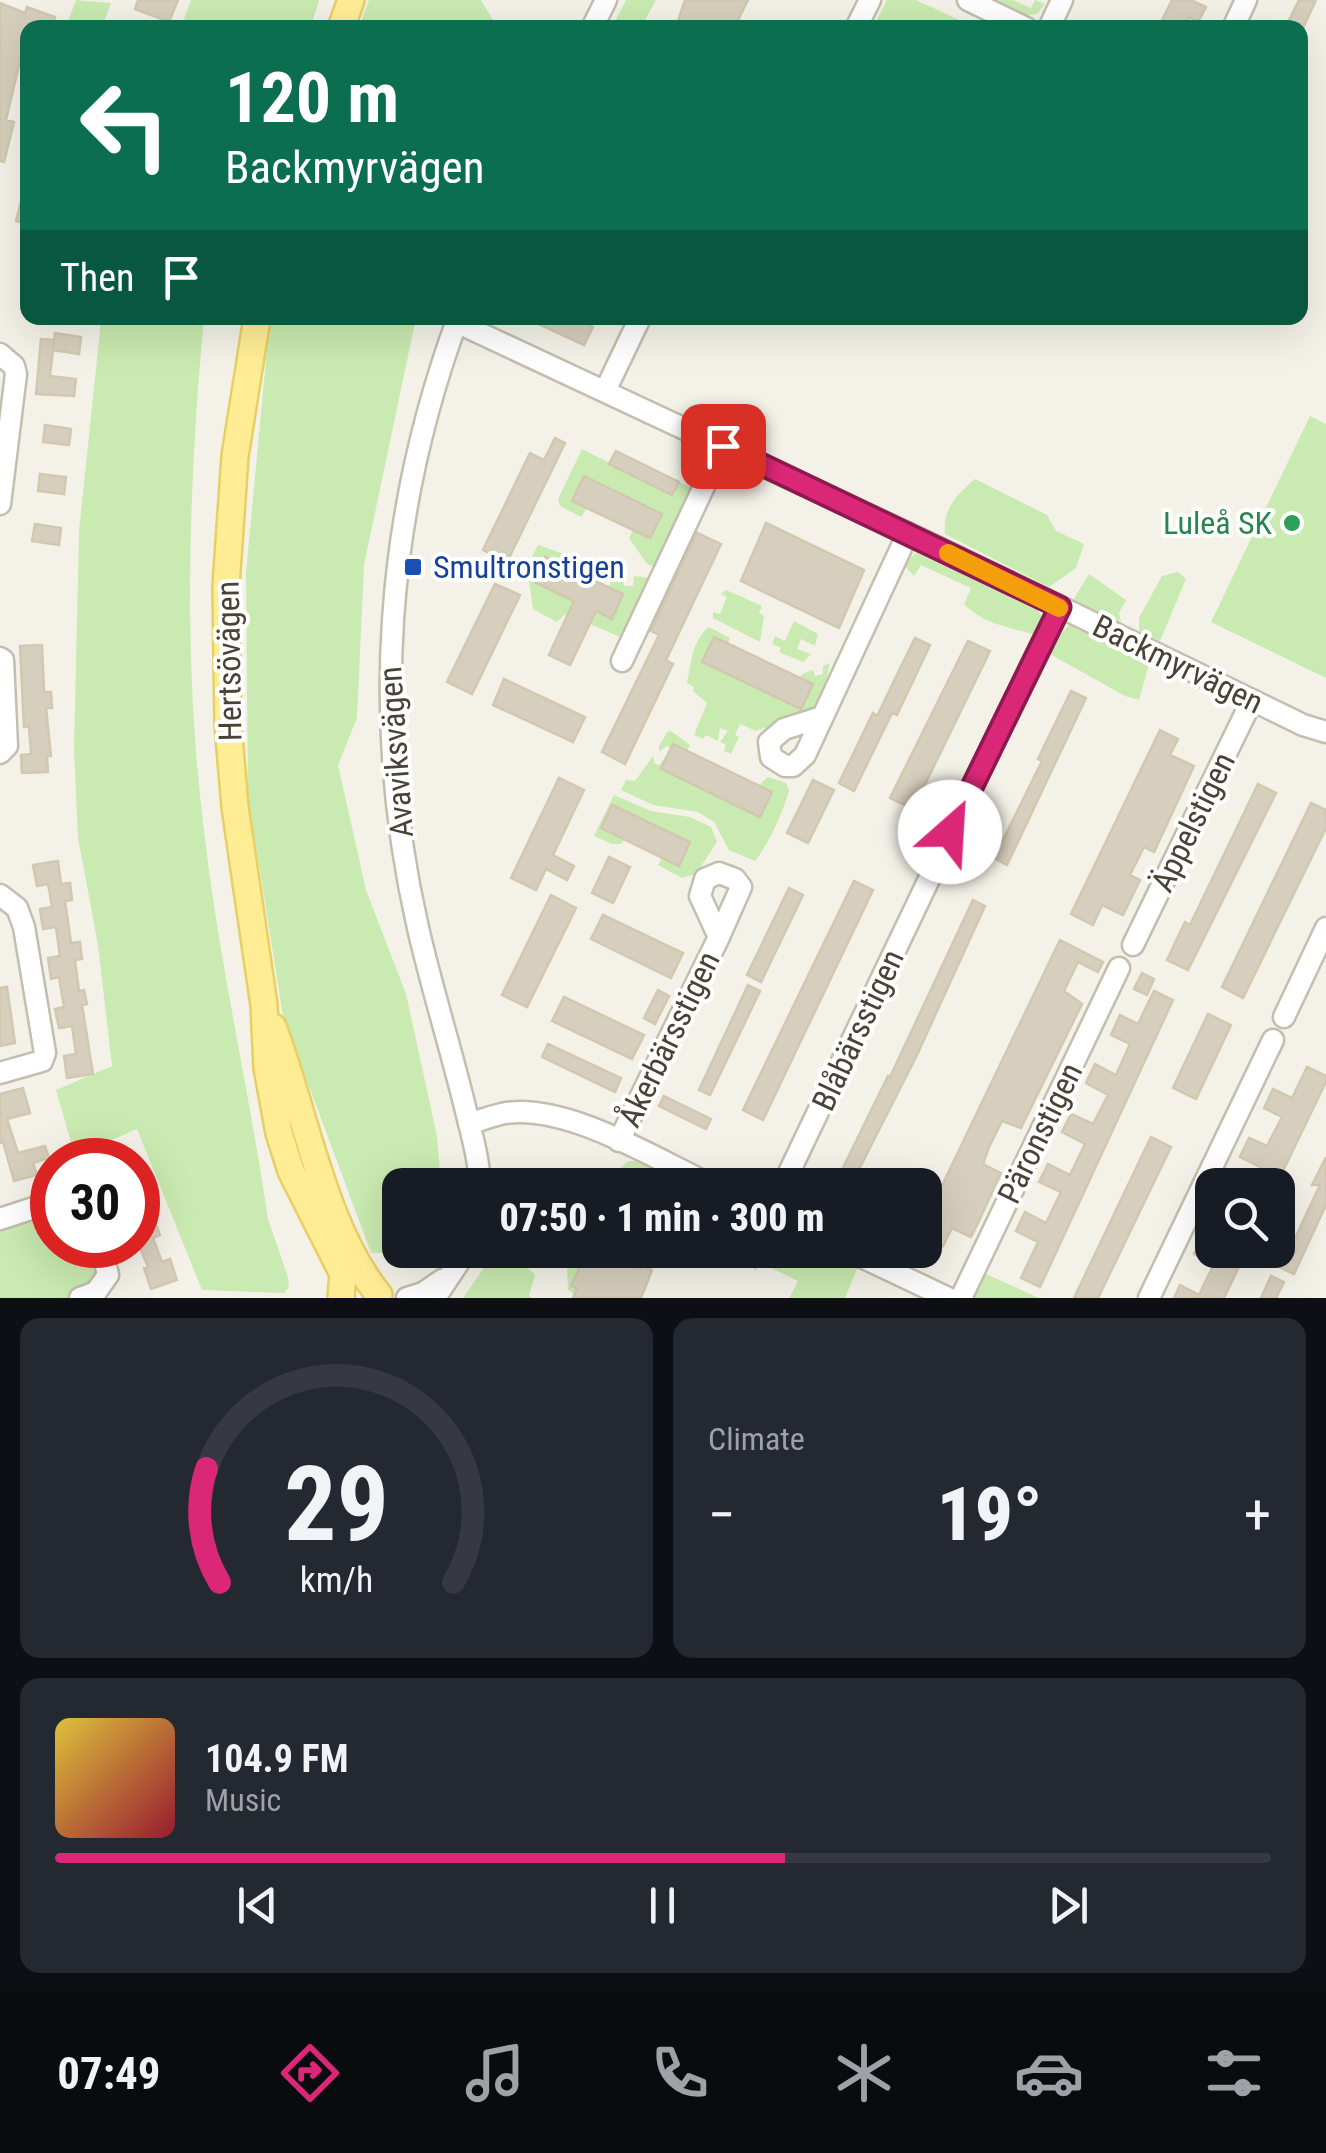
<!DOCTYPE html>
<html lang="en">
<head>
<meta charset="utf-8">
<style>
  :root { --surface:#171b24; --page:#242831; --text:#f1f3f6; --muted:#9ea1a6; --line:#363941; --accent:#db2777 }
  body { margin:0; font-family:"Roboto Condensed",sans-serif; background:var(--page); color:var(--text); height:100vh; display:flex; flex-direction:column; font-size:38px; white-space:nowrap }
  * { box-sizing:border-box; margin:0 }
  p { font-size:32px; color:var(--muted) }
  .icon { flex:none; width:55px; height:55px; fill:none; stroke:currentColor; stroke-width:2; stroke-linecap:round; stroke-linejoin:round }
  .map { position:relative; height:1298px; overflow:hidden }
  .details { display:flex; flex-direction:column; gap:20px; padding:20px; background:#0d0f14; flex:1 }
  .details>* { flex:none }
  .guide { position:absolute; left:20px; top:20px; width:1288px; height:305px; border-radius:20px; box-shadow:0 10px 40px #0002; background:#0b6e4f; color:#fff; overflow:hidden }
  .fabs { position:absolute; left:1195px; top:1168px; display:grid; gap:20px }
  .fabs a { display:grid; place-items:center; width:100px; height:100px; border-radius:20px; background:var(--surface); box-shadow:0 10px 40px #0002; font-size:50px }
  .speed { position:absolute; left:30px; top:1138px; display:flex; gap:20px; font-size:50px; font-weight:700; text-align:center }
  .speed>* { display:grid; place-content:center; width:130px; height:130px; border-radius:50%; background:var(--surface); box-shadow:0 10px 40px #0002; line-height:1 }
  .speed .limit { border:15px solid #d22; background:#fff; color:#111 }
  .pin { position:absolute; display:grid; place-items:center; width:85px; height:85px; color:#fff; margin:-42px; border-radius:20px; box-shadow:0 5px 15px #0006 }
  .me { position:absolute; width:110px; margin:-55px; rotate:26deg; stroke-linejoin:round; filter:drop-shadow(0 0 8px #0008) }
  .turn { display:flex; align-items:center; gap:35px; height:210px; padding:0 40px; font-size:45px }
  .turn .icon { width:130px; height:130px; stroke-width:2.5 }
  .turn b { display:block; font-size:70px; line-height:85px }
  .then { display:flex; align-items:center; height:95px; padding:0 40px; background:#0003; gap:20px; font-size:38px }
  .big { font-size:75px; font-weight:800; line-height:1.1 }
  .details .card { flex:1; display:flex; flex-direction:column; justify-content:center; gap:15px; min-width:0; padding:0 35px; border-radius:20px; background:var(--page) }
  .details .dial { align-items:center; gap:0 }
  .dial svg { height:260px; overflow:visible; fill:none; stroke:var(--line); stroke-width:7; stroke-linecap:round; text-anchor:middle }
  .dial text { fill:var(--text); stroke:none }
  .song { display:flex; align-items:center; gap:30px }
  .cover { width:120px; height:120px; border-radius:15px; background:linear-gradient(135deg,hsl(50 70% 55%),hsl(350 70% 35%)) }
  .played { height:10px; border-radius:5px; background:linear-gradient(90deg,var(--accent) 60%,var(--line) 60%) }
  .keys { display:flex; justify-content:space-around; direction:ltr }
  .heat { display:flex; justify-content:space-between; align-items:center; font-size:55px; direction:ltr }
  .details .tiles { flex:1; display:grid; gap:20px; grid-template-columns:1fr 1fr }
  .card:last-child { grid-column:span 2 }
  .trip { position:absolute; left:382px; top:1168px; width:560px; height:100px; border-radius:20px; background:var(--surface); box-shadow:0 10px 40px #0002; font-weight:800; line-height:100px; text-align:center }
  .dock { display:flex; height:160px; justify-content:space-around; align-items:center; background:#090b0e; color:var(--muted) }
  .dock .icon { width:70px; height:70px }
  .dock .current { color:var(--accent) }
  .dock b { font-size:45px; color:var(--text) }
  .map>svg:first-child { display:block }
</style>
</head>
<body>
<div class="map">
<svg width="1326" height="1298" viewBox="0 0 1326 1298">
  <rect width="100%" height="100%" fill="#f4f2e8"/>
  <path fill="#c9eab0" d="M 76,0 L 111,3 L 102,27 L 66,27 Z
    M 191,0 L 319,0 L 311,27 L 181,27 Z
    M 369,0 L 481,0 L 497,27 L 359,27 Z
    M 626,0 L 656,0 L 644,22 L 652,27 L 612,27 Z
    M 887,0 L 916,0 L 974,27 L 873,27 Z
    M 989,0 L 1013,0 L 1031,8 L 1035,0 L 1045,4 L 1037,14 L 1028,15 L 1026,18 Z
    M 204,318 C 188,487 183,662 204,831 C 219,961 249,1090 268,1219 L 288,1277 L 289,1287 L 284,1293 L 202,1290 L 137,1129 L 75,1156 L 56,1090 L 112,1066 L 98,945 L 78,838 L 74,750 L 79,531 L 101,321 Z
    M 270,318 L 416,318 L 364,565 L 357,718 L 338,765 L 366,890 L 406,994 L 437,1136 L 441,1185 L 400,1185 L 400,1250 L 409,1250 L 406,1253 L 371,1253 L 283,1016 L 248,796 L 246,572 Z
    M 1310,416 L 1326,424 L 1326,678 L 1211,622 Z
    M 582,449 L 672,495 L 679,482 L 692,488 L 655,567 L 647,564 L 629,538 L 633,530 L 650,538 L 662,514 L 587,508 L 581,517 L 560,506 L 558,499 Z
    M 975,479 L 1047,515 L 1056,531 L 1084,544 L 1076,568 L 1049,587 L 945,534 C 942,510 957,494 975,479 Z
    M 538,545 L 564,554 L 562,565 L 545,558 L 534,582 L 611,619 L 623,595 L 608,587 L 611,582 L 621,579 L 625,586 L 633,586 L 634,576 L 650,578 L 622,638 L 572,616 L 564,615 L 557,622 L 533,609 L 527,566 Z
    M 916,553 L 1036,608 L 1044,619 L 1040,636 C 1013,628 984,625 964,604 L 971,588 L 921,565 L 914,576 L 903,564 Z
    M 1178,572 L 1186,579 L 1160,641 L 1139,631 L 1139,618 L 1162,576 Z
    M 1089,574 L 1126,600 L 1119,613 L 1121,622 L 1073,600 Z
    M 726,590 L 762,606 L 759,613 L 764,616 L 760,642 L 713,618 L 713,612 L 720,614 L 727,597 L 721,594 Z
    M 794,621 L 818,634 L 814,649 L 814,645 L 801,639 L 797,649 L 811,654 L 803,662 L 779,652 L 781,648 L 772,644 L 775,636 L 785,641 Z
    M 1069,625 L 1149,664 L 1139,700 L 1125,696 L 1050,654 L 1051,645 Z
    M 709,627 L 730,638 L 728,643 L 714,637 L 703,662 L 800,709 L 813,685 L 800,678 L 802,674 L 813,670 L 815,676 L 823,674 L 823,666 L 830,663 L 821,703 L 816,709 L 772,729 L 763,728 L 756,731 L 740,724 L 735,735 L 739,737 L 731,754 L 724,751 L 726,745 L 720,742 L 728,731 L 720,728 L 718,741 L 706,735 L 703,739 L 694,735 L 707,703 L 693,691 L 694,687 L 687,683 C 691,664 692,640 709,627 Z
    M 671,731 L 690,745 L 687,751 L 673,745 L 662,769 L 760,816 L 772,793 L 758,786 L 768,777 L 786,783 L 789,791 C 781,816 771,840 755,861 L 729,850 L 714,822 L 698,812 L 653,805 L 621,790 L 626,780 L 635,781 L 653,756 L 655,764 L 660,765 L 670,748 L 667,746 L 659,752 L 659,746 L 667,732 Z
    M 614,795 L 651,811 L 690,817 L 711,827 L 717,842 L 696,874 L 682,878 L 658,865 L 662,858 L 679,866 L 690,842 L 613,805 L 601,828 L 624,840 L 621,844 L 612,844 L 594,836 Z
    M 628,1161 L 636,1161 L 686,1185 L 612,1185 L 619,1169 Z
    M 52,1202 L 52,1245 L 102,1245 L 109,1265 L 80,1298 L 0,1298 L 0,1218 Z
    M 496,1250 L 517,1257 L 535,1275 L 529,1296 L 532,1298 L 463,1298 Z
    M 572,1250 L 588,1250 L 571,1285 L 581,1291 L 578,1297 L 568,1290 L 567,1265 Z
    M 759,1250 L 822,1250 L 858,1267 L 845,1298 L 789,1298 L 798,1281 L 761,1263 L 755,1271 L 751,1265 Z
    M 969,1266 L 1039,1298 L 960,1298 Z"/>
  <path fill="#d7cfbd" stroke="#d2c8b0" stroke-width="2.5" d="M 138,0 L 178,0 L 169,22 L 135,9 Z
    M 685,0 L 748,0 L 734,28 L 684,28 L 677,24 Z
    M 1172,0 L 1191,0 L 1206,7 L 1198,22 L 1189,17 L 1184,28 L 1158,28 Z
    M 1299,0 L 1316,0 L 1303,28 L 1285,28 Z
    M 0,3 L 25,13 L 27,7 L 55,17 L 51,28 L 28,28 L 28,45 L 24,44 L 6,120 L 14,122 L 4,162 L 0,161 Z
    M 24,190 L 28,191 L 28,224 L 16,221 Z
    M 526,318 L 573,318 L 593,327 L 584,345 Z
    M 55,333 L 81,337 L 79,354 L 53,350 Z
    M 41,339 L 54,340 L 50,376 L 76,379 L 74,396 L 36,394 Z
    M 45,425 L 71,429 L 69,445 L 43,442 Z
    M 555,438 L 565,443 L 507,562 L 483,550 L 530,453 L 544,460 Z
    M 616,451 L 679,482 L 672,495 L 609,464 Z
    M 40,474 L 66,477 L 64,494 L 38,491 Z
    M 584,476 L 662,514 L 650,538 L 572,501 Z
    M 766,523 L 864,570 L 839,628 L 741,581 Z
    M 35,524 L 61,528 L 59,545 L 32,541 Z
    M 697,533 L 721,544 L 666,660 L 673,664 L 625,764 L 602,752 L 659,635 L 651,631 Z
    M 545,557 L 623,594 L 612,619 L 596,611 L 570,665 L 549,655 L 574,601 L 534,582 Z
    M 495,584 L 520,595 L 472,694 L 447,682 Z
    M 714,637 L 813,684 L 801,709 L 702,662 Z
    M 915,638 L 930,645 L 897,715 L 892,713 L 854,791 L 839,783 L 873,713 L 877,716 Z
    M 968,641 L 990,651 L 913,809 L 890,798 Z
    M 42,645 L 44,692 L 51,692 L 52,708 L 46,708 L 51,756 L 47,756 L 48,772 L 22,773 L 21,755 L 31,754 L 29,726 L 24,727 L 20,646 Z
    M 504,679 L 585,717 L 573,742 L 493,705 Z
    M 1071,691 L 1086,698 L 1007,865 L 994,858 L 1042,761 L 1038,759 Z
    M 1160,730 L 1178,739 L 1170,755 L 1194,766 L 1154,852 L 1144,847 L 1130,875 L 1140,880 L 1123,915 L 1102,905 L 1093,925 L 1071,914 Z
    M 673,744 L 772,792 L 760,817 L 661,769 Z
    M 559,778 L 584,790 L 553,855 L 574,866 L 567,880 L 546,869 L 536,890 L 511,878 Z
    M 813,780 L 834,790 L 808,843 L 787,833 Z
    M 1258,784 L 1276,793 L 1188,970 L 1167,960 L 1185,922 L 1190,925 Z
    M 1311,803 L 1326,810 L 1326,828 L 1243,998 L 1222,987 Z
    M 612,805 L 690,842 L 679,866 L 601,828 Z
    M 609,857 L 630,867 L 613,903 L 592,893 Z
    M 58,861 L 61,884 L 70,883 L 72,900 L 65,901 L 71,943 L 80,942 L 82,959 L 75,960 L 79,991 L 84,990 L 87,1004 L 82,1005 L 93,1074 L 67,1078 L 64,1056 L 76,1054 L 72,1026 L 59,1028 L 55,1009 L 64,1007 L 59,977 L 51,979 L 48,958 L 60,956 L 56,927 L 43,929 L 40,909 L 52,907 L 50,895 L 48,884 L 37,886 L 33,865 Z
    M 854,881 L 873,890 L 763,1120 L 743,1110 Z
    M 789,888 L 803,895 L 761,982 L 747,975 Z
    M 551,895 L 576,908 L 527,1007 L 502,995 Z
    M 973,900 L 985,906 L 917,1055 L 851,1185 L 838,1178 L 888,1076 L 890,1077 Z
    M 603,915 L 683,953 L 671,978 L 591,939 Z
    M 1060,940 L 1103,962 L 1098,972 L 1078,962 L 1064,991 L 1082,1004 L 1021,1128 L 1002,1121 L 989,1147 L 983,1164 L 1001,1173 L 978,1223 L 971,1237 L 952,1228 L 943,1246 L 925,1237 L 925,1221 Z
    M 1142,973 L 1154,979 L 1147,995 L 1134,989 Z
    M 748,985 L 760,991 L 710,1095 L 699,1090 Z
    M 7,987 L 15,1043 L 0,1046 L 0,988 Z
    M 658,990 L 669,996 L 655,1024 L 644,1018 Z
    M 1154,991 L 1173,1000 L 1040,1287 L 1021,1278 L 1038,1242 L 1016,1231 L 1025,1212 L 1046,1223 L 1061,1192 L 1039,1182 L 1048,1164 L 1070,1175 L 1085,1144 L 1062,1132 L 1071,1114 L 1093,1124 L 1108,1095 L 1086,1083 L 1095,1064 L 1116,1075 L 1130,1044 L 1111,1035 L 1120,1015 L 1138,1024 Z
    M 564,997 L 644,1035 L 632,1059 L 552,1021 Z
    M 1208,1014 L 1231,1025 L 1196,1099 L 1173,1088 Z
    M 548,1044 L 621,1078 L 615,1092 L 542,1057 Z
    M 1307,1067 L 1326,1076 L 1326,1082 L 1281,1175 L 1277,1185 L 1251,1185 L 1260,1167 L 1240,1157 L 1249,1138 L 1267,1146 L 1282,1117 L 1264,1108 L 1273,1089 L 1292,1098 Z
    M 23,1088 L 30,1113 L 7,1119 L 18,1153 L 45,1146 L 49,1158 L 33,1163 L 37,1175 L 14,1181 L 3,1142 L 0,1143 L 0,1094 Z
    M 664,1096 L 711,1119 L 706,1129 L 659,1106 Z
    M 1151,1137 L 1171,1147 L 1098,1298 L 1074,1298 Z
    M 1326,1157 L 1326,1205 L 1294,1274 L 1281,1268 L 1320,1185 L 1312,1185 Z
    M 153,1216 L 160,1235 L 153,1238 L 162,1262 L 170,1259 L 177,1280 L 151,1289 L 144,1268 L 148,1267 L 138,1243 L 138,1222 Z
    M 1204,1236 L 1212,1240 L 1212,1250 L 1247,1250 L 1224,1298 L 1174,1298 L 1180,1285 L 1199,1295 L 1214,1264 L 1194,1254 Z
    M 588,1250 L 601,1250 L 640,1269 L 641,1265 L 652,1270 L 641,1298 L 573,1298 L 577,1289 L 571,1286 Z
    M 1271,1276 L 1284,1282 L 1276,1298 L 1261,1298 Z"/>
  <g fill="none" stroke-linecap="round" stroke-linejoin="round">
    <defs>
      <path id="minor" d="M 968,0 L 1026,28
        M 592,28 L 606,0
        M 856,28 L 870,0
        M 1049,28 L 1062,0
        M 1233,28 L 1246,0
        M 458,318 C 385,516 371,722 418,928 C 432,989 451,1049 466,1111 C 472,1135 479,1160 480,1185
        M 456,322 L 939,548 L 1303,725 L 1326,732
        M 0,354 L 14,366 L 16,374 L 0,504
        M 605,391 L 640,318
        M 0,658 L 3,660 L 7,746 L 0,753
        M 622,661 L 723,446
        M 822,717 L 784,729 L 769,742 L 771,757 L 785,766 L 793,766 L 805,755 L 908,533
        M 950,832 L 1060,607
        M 0,895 L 17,908 L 24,927 L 45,1053 L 42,1061 L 0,1073
        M 1133,945 L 1252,700
        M 1284,1017 L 1326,928
        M 469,1124 C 481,1120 494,1115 506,1113 C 568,1104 656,1159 711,1185
        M 619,1141 L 719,937 L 700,896 L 705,879 L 719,873 L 735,879 L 741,887 L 719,937
        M 783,1185 L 931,875
        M 0,1219 L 52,1202
        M 847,1250 L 948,1298
        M 80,1298 L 96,1292 L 108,1275 L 101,1245
        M 407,1298 L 423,1293 L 442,1280
        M 435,1298 L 467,1250
        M 961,1298 L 1119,968
        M 1149,1298 L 1273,1040"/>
      <path id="major" d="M 341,28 L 351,0
        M 257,318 L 235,456 L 226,586 L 228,725 L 235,807 L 264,1005 L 267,1068 L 279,1133 L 291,1171 L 343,1274 L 341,1298
        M 273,1027 C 305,1110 323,1226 379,1295"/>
    </defs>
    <use href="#minor" stroke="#c3bead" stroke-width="25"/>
    <use href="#major" stroke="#e8cf63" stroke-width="30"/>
    <use href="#minor" stroke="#fff" stroke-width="20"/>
    <use href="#major" stroke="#ffed96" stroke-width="25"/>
  </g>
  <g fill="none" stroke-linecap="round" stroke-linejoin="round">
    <defs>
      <path id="route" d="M 723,446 L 1060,607 L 950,832"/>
    </defs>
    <use href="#route" stroke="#8e194d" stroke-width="25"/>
    <use href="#route" stroke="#db2777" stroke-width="18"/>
    <path stroke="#f59e0b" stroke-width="18" d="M 948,553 L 1059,608"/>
  </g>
  <circle fill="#2e9e5b" stroke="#fff" stroke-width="4" cx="1292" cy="523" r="10"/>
  <rect fill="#1a4fb4" stroke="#fff" stroke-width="4" x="403" y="557" width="20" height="20" rx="5"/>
  <g text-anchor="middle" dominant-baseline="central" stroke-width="8" stroke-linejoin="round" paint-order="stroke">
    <g font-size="32" fill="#27864d" stroke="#fff" text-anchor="end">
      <text x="1272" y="523">Luleå SK</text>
    </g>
    <g font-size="32" fill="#164399" stroke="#fff" text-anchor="start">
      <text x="433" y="567">Smultronstigen</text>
    </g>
    <g font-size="32" fill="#484336" stroke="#fff">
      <text transform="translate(229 661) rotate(-91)">Hertsövägen</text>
      <text transform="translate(1178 664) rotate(26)">Backmyrvägen</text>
      <text transform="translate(396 752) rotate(-94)">Avaviksvägen</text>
      <text transform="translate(1193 822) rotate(-64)">Äppelstigen</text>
      <text transform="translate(858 1030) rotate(-65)">Blåbärsstigen</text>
      <text transform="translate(669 1039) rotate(-64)">Åkerbärsstigen</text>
      <text transform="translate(1040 1133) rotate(-64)">Päronstigen</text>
    </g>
  </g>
</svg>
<div class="fabs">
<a><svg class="icon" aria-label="search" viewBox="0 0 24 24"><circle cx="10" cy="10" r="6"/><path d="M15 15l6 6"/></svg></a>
</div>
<div class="speed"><div class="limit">30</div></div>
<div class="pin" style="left:723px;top:446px;background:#d93025"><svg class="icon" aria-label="arrive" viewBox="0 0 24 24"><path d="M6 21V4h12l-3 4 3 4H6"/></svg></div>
<svg class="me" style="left:950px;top:832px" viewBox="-20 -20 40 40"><circle r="19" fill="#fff"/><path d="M0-13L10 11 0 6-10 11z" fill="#db2777"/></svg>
<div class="trip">07:50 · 1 min · 300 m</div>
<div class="guide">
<div class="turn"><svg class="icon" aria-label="left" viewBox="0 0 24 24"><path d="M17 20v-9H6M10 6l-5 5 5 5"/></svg><div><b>120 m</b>Backmyrvägen</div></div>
<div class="then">Then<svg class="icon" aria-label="arrive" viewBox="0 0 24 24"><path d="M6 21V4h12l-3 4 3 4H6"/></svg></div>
</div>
</div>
<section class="details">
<div class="tiles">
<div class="card dial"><svg viewBox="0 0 100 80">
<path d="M14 69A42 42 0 1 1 86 69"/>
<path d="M14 69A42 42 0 0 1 10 34" stroke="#db2777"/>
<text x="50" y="56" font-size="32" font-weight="700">29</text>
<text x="50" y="72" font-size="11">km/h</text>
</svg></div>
<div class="card"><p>Climate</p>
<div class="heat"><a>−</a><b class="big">19°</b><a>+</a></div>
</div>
<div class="card">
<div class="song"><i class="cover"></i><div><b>104.9 FM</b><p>Music</p></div></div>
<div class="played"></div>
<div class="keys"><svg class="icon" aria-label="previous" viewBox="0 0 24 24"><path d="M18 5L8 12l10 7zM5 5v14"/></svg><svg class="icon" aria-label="pause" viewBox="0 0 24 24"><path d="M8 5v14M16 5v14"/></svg><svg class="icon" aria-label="next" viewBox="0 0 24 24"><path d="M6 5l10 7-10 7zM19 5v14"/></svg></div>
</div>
</div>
</section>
<nav class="dock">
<b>07:49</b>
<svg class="icon current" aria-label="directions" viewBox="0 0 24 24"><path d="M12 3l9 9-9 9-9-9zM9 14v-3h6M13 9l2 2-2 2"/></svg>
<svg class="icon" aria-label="music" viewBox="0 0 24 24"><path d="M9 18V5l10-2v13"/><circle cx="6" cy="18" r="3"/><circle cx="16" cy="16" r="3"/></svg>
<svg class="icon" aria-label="phone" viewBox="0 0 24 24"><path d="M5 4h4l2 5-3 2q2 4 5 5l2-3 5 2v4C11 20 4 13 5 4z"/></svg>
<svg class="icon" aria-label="climate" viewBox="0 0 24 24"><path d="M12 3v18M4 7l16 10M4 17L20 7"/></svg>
<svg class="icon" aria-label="car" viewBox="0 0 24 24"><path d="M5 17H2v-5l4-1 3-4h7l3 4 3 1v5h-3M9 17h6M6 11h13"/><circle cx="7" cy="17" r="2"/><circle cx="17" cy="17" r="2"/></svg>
<svg class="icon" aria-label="filters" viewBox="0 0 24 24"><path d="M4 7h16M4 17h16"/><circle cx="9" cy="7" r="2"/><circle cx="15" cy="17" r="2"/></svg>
</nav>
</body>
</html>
